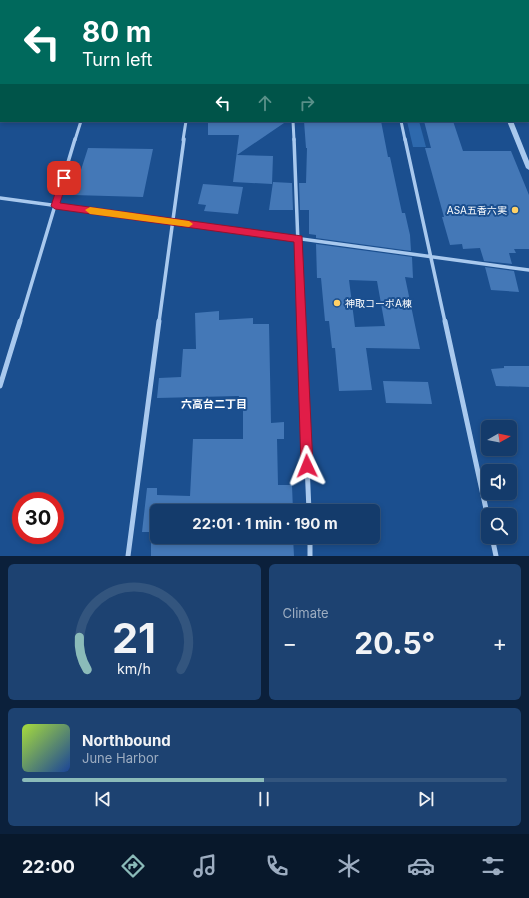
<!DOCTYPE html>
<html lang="en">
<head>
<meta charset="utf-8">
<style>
  :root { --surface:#143b6b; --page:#1d4271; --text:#f1f3f6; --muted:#9dadc1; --line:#33557e; --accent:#8bbbb9 }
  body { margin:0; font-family:Inter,"Noto Sans JP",sans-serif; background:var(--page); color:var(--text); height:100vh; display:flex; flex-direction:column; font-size:15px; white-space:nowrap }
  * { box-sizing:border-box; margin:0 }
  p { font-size:13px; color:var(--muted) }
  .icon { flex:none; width:22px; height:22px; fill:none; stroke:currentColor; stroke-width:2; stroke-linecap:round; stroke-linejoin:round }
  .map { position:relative; height:556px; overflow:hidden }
  .side { display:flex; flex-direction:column; gap:8px; padding:8px; background:#0b203b; flex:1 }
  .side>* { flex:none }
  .guide { position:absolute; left:0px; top:0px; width:529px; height:122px; box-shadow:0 2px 6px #0003,0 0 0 1px var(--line); background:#00695c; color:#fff; overflow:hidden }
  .needle { width:26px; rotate:81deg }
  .controls { position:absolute; left:481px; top:420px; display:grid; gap:8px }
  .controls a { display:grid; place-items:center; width:36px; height:36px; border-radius:6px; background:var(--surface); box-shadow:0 2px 6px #0003,0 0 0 1px var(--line); font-size:20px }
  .speed { position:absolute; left:12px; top:492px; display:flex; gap:8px; font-size:20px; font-weight:700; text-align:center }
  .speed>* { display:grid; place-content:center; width:52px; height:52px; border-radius:50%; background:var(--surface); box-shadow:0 2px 6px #0003,0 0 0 1px var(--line); line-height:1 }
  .speed .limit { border:6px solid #d22; background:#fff; color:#111 }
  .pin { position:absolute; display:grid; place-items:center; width:34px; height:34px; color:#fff; margin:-17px; border-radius:8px; box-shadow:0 2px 6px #0006 }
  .me { position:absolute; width:44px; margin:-22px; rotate:358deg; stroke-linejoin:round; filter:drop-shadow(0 0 3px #0008) }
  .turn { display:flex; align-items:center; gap:14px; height:84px; padding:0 16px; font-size:18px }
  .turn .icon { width:52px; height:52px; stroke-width:2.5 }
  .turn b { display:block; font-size:28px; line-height:34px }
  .lanes { display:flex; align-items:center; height:38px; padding:0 16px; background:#0003; justify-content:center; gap:20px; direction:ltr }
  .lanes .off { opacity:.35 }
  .big { font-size:30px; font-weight:700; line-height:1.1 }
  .side .widget { flex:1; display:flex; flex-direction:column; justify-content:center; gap:6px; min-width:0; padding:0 14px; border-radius:6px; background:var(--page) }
  .side .dial { align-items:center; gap:0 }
  .dial svg { height:104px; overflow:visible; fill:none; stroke:var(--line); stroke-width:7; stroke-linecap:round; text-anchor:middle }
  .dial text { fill:var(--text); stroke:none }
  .song { display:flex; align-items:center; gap:12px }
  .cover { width:48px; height:48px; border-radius:6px; background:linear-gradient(135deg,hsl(80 70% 55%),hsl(220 70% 35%)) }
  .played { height:4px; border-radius:2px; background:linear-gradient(90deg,var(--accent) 50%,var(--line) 50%) }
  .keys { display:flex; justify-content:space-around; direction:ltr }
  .heat { display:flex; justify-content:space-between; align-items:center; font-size:22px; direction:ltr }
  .side .tiles { flex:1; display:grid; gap:8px; grid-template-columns:1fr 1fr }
  .widget:last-child { grid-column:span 2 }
  .trip { position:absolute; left:150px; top:504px; width:230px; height:40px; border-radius:6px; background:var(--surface); box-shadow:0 2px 6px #0003,0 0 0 1px var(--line); font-weight:700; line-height:40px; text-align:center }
  .tabs { display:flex; height:64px; justify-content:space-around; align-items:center; background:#08182b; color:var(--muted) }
  .tabs .icon { width:28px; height:28px }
  .tabs .selected { color:var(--accent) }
  .tabs b { font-size:18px; color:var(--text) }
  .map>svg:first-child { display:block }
</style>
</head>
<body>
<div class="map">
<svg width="529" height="556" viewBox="0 0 529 556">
  <rect width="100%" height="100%" fill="#1b4f8f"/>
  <path fill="#2e69ad" d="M 407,121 L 419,121 L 426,147 L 413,147 Z"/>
  <path fill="#4478b7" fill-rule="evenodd" d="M 208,121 L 287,121 L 237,155 L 273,156 L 272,184 L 233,182 L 239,135 L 208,135 Z
    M 304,121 L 381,121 L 388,157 L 390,157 L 402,213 L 405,213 L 410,235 L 411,251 L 316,238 L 316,235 L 309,234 L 309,210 L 300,210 L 299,183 L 306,183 L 307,148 L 306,148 Z
    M 424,121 L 453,121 L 463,151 L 511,151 L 529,195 L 529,249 L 514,249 L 516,253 L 509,253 L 512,264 L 484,261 L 480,248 L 463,249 L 462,244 L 450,245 L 442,217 L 444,217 L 425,148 L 431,148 Z
    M 88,148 L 153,149 L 143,197 L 73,195 Z
    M 273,182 L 292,183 L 293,210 L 269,210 Z
    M 203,184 L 243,187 L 238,214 L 204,211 L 206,205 L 198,204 Z
    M 316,244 L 412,257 L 413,278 L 405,277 L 420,349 L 366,348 L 372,390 L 339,391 L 335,348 L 332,348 L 329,321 L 325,321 L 321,278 L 317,278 ZM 349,280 L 377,281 L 385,326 L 355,327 Z
    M 485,267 L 514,271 L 519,292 L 491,290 Z
    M 219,311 L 219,320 L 253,318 L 253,324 L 269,324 L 271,423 L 284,422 L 284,439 L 277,439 L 278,485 L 292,485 L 293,511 L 157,511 L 157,532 L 142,532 L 147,488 L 157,488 L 157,495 L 190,496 L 193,439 L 243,439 L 243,402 L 238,402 L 239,396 L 157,398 L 159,378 L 181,377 L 183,349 L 196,349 L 195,313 Z
    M 504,366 L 529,366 L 529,387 L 496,386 L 491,369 L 504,368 Z
    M 383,381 L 428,382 L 432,404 L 386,403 Z
    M 203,537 L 293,537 L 294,556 L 151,556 L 151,543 L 203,541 Z"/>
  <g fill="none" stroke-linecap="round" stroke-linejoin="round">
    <path stroke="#a9c9ee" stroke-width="3" d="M 182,0 L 185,1
      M 27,1 L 29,0
      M 94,1 L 96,0
      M 293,121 L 294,140
      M 401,121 L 405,140
      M 75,140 L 81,121
      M 183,140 L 186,121"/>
    <path stroke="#a9c9ee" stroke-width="3.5" d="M 294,139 L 301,322
      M 405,139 L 445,322
      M 0,198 L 529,270
      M 20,322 L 75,139
      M 159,322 L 184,139"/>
    <path stroke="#a9c9ee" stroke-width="5" d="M 301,321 L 309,511
      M 445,321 L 488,518
      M 0,386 L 20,321
      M 310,537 L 310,556
      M 492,537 L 496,556
      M 128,556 L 159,321"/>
    <path fill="#a9c9ee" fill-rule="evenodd" d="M 457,0 L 461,0 L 462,1 L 458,1 Z
      M 507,121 L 513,121 L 529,161 L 529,170 L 526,168 Z"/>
  </g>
  <path fill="#e11d48" stroke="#92132f" d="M 61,175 L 64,175 L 68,178 L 60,203 L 302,236 L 313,466 L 311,470 L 307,471 L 303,470 L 301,466 L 294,242 L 55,209 L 51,206 Z"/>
  <path fill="#f59e0b" d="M 90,207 L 189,221 L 193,224 L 189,227 L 90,214 L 85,210 Z"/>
  <g fill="#ffd166" stroke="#1b4f8f" stroke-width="1.5">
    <circle cx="515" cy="210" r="4"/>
    <circle cx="337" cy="303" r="4"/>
  </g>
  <g text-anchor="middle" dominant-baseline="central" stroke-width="4" stroke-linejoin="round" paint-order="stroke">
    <g font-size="10" fill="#fff" stroke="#1b4f8f" text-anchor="end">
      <text x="507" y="210">ASA五香六実</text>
      <text x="345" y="303" text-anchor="start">神取コーポA棟</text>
    </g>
    <g font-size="11" font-weight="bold" fill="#fff" stroke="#1b4f8f">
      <text x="214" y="404">六高台二丁目</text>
    </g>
  </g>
</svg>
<div class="controls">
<a><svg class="needle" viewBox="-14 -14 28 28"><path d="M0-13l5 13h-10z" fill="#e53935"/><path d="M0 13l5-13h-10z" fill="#9dadc1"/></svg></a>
<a><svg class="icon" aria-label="sound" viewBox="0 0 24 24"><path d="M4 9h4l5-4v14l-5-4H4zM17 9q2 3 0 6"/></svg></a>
<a><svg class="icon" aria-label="search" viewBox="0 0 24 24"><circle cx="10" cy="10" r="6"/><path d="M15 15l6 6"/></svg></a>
</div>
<div class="speed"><div class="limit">30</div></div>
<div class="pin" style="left:64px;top:178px;background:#d93025"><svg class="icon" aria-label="arrive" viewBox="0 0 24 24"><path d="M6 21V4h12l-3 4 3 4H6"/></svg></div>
<svg class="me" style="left:307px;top:466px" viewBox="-20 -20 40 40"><path d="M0-17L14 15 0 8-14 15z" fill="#e11d48" stroke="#fff" stroke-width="4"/></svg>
<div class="trip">22:01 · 1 min · 190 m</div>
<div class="guide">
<div class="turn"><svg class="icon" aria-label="left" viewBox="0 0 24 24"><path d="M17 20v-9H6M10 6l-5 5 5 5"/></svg><div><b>80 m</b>Turn left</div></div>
<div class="lanes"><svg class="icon" aria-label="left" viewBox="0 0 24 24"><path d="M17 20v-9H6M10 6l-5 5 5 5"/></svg><svg class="icon off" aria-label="ahead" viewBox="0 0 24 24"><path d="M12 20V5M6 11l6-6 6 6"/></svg><svg class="icon off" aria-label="right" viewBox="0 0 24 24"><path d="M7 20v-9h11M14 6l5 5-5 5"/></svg></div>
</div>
</div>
<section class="side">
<div class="tiles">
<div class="widget dial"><svg viewBox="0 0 100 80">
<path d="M14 69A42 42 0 1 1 86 69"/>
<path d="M14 69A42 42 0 0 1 8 44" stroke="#8bbbb9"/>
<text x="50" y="56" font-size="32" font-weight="700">21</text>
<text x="50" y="72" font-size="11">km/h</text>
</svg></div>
<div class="widget"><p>Climate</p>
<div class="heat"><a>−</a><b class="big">20.5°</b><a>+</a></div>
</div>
<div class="widget">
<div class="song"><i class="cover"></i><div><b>Northbound</b><p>June Harbor</p></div></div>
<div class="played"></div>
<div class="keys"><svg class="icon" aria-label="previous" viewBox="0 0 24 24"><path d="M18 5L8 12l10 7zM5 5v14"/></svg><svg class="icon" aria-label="pause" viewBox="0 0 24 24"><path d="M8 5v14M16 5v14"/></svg><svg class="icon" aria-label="next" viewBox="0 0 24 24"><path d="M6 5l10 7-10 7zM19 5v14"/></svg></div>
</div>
</div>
</section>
<nav class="tabs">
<b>22:00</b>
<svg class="icon selected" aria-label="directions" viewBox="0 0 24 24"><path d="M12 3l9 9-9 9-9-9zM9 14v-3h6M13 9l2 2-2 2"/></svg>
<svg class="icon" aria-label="music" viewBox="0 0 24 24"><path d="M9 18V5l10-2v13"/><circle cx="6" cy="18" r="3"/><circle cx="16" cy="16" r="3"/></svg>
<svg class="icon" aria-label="phone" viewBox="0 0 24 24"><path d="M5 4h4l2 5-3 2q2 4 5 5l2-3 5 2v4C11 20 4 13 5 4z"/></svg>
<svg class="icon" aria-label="climate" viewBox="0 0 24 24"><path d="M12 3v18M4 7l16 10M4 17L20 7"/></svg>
<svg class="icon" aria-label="car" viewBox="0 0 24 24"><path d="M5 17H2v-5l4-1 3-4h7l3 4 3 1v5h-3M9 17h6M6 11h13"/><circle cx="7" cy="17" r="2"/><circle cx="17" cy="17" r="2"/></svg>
<svg class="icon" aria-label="filters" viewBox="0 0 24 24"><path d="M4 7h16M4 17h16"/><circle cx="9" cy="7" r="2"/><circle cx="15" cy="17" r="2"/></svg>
</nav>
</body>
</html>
